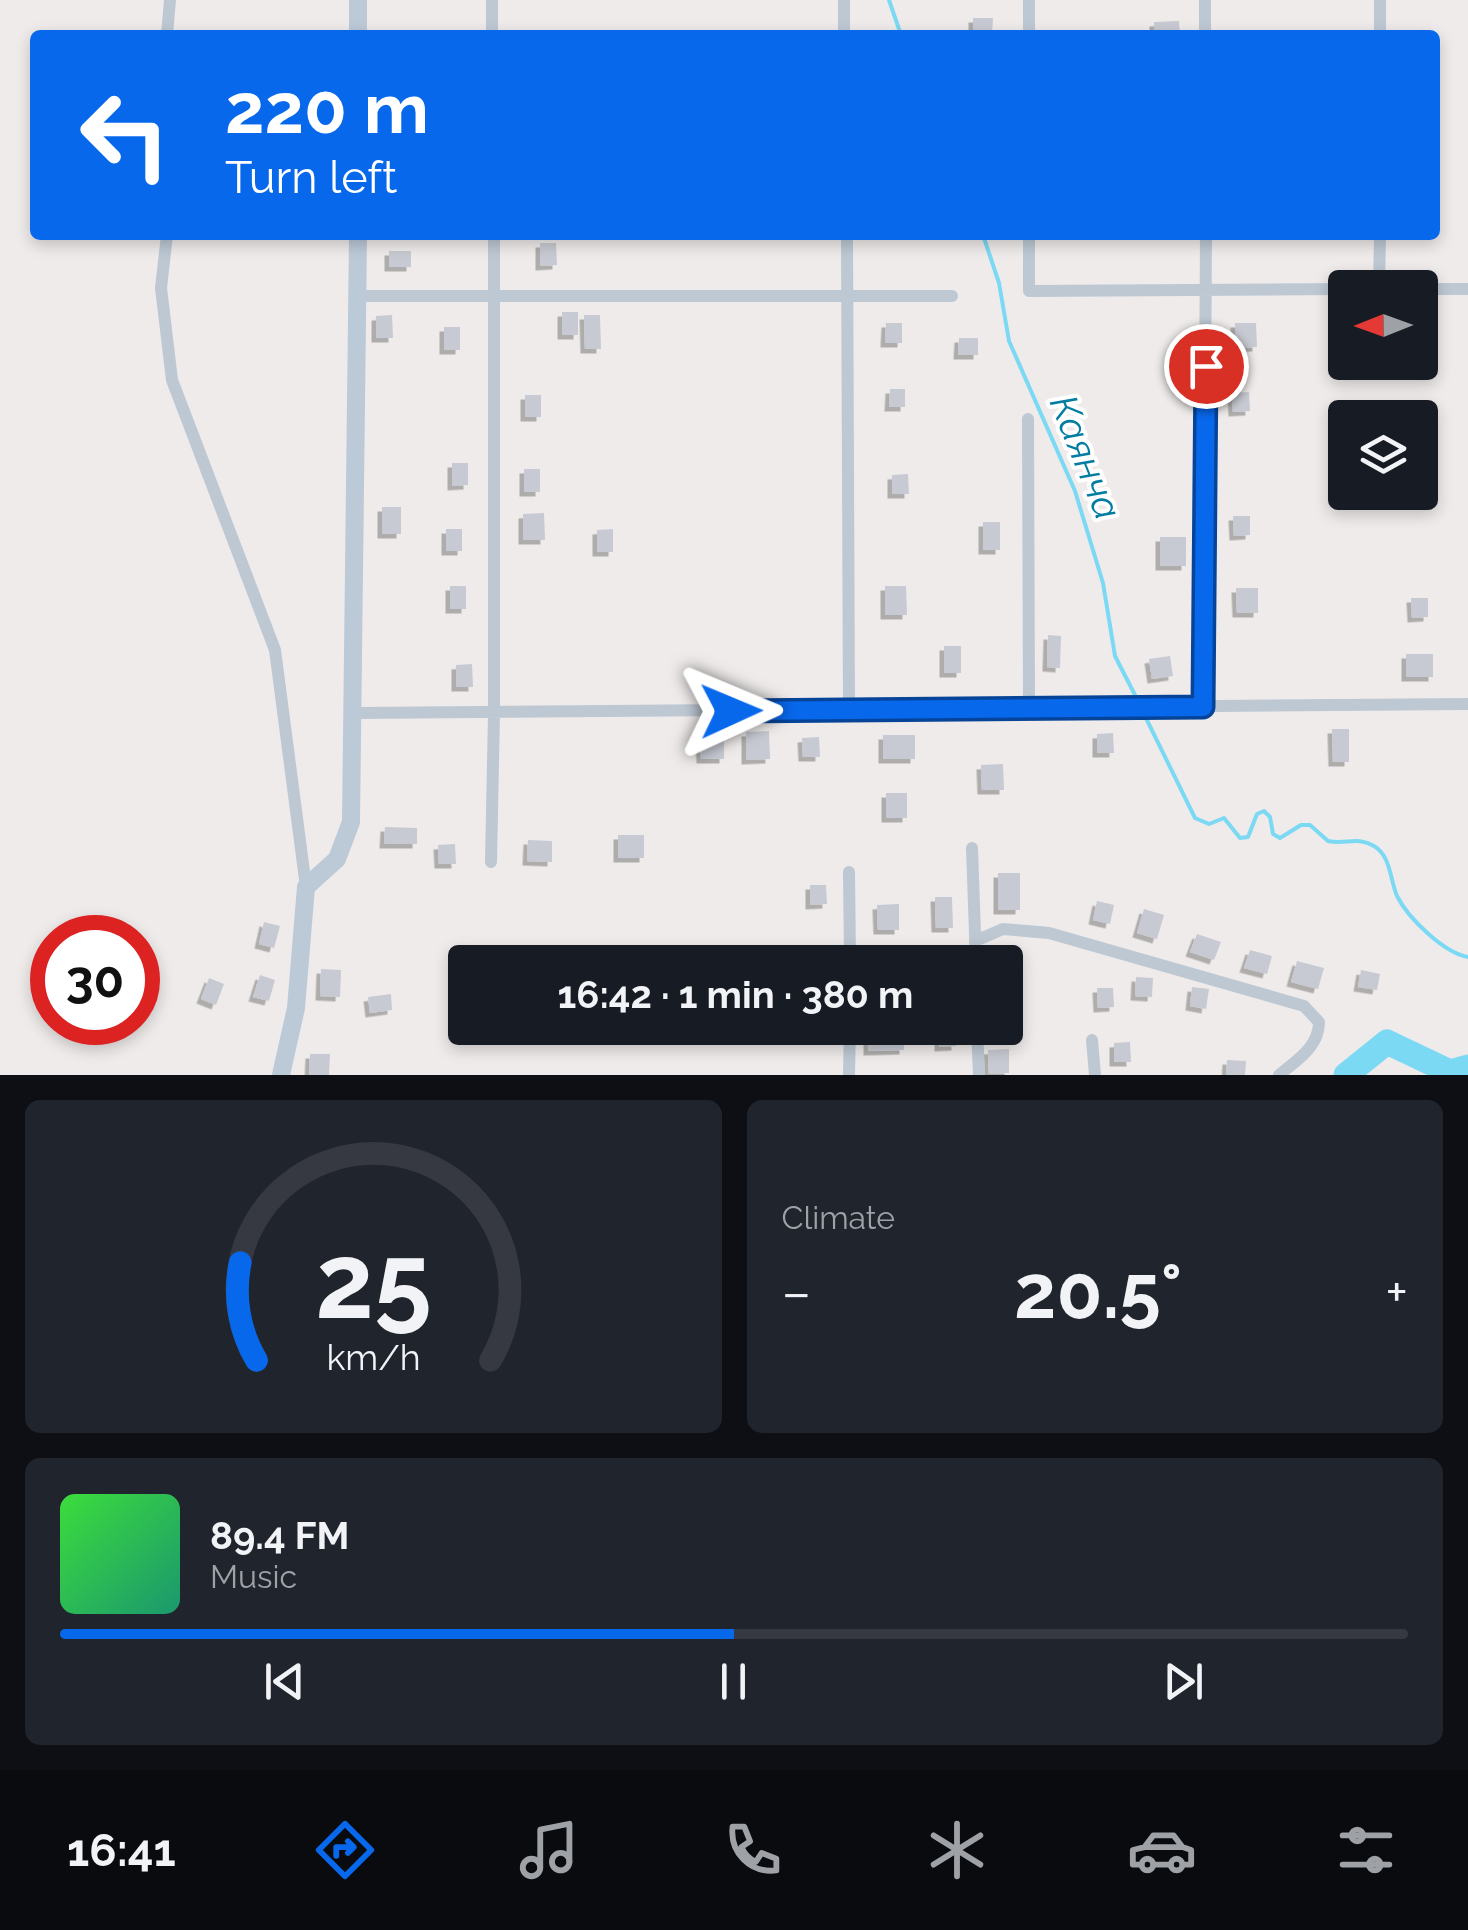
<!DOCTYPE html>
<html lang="en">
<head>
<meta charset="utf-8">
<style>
  :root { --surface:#171b24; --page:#20242c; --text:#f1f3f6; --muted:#9ea1a6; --line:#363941; --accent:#0868ec }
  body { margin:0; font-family:Raleway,sans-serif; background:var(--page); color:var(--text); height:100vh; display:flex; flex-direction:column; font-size:38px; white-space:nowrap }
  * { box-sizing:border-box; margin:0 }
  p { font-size:32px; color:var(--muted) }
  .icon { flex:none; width:55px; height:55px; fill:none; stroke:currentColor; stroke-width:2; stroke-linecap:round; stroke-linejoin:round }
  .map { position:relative; height:1075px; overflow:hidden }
  .sheet { display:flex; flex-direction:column; gap:25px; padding:25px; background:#0d0f14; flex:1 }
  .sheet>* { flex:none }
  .guide { position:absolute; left:30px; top:30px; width:1410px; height:210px; border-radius:10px; box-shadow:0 5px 15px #0003; background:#0868ec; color:#fff; overflow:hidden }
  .needle { width:65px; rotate:269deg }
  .controls { position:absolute; left:1328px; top:270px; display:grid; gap:20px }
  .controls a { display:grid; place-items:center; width:110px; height:110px; border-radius:10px; background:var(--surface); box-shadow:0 5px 15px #0003; font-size:50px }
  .speed { position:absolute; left:30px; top:915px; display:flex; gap:20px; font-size:50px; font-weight:700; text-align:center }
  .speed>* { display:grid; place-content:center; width:130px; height:130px; border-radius:50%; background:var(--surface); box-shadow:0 5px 15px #0003; line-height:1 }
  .speed .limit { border:15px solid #d22; background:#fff; color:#111 }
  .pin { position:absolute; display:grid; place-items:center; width:85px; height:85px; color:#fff; margin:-42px; border:5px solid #fff; border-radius:50%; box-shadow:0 2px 10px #0007 }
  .me { position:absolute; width:110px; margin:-55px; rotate:89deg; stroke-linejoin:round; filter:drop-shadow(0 0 8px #0008) }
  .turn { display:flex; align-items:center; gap:35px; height:210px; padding:0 30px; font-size:45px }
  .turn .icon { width:130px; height:130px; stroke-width:2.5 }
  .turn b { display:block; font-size:70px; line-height:85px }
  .big { font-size:75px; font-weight:700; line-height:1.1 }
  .sheet .tile { flex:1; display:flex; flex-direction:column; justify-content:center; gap:15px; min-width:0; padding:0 35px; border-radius:15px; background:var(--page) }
  .sheet .dial { align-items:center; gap:0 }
  .dial svg { height:260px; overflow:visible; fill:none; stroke:var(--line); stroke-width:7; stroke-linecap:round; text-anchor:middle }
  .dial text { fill:var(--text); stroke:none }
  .song { display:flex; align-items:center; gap:30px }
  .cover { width:120px; height:120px; border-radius:15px; background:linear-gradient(135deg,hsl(120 70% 55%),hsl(160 70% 35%)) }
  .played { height:10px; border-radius:5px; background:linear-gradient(90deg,var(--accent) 50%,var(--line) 50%) }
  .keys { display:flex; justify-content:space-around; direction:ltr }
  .heat { display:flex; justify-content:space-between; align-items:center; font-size:55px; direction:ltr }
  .sheet .tiles { flex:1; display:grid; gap:25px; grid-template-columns:1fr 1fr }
  .tile:last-child { grid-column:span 2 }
  .trip { position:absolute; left:448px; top:945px; width:575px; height:100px; border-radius:10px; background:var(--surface); box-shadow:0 5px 15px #0003; font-weight:700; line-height:100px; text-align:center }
  .tabs { display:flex; height:160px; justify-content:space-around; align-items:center; background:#090b0e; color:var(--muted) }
  .tabs .icon { width:70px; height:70px }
  .tabs .current { color:var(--accent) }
  .tabs b { font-size:45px; color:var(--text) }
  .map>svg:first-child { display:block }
</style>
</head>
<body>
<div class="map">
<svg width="1468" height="1075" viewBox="0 0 1468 1075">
  <defs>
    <filter id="shadow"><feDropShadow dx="-4.5" dy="4.5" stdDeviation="0" flood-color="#0004"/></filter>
  </defs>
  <rect width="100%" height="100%" fill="#efebeb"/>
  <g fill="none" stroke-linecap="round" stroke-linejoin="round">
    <path stroke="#7cd9f4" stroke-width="4" d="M 889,0 L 901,35
      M 983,235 L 999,283 L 1009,341 L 1075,491 L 1103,583 L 1115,656 L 1137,699
      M 1142,710 L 1195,818 L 1209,824 L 1224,818 L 1240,838 L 1248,837 L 1257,814 L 1264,811 L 1270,817 L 1273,834 L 1280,838 L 1301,825 L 1310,825 L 1328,841 C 1346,845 1357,836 1374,846 C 1391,856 1390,880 1397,896 C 1408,918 1444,953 1468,957"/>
    <path stroke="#7cd9f4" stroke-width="25" d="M 1346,1075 L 1387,1042 L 1450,1072 L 1468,1067"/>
  </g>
  <path fill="#c7cad2" filter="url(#shadow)" d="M 973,18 L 993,18 L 992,35 L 973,35 Z
    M 1179,21 L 1180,35 L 1154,35 L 1154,22 Z
    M 540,243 L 556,243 L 557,265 L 540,266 Z
    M 389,251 L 411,251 L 411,267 L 389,267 Z
    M 562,312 L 578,312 L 578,335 L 562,335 Z
    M 392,315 L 393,338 L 376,338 L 376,316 Z
    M 584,315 L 600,315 L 601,349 L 585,349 Z
    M 886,323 L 902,323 L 902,343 L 885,343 Z
    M 1235,323 L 1256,323 L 1257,347 L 1236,348 Z
    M 444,327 L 460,327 L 460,350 L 444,350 Z
    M 959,338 L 978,338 L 978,355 L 958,355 Z
    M 890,389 L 905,389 L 905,407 L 889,407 Z
    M 1249,392 L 1250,411 L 1233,412 L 1232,393 Z
    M 525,395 L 541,395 L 541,417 L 525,417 Z
    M 452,463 L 468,463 L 468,485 L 452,486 Z
    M 524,469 L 540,469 L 540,492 L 524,492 Z
    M 908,474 L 909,494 L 892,494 L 892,475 Z
    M 382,507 L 401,507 L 401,534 L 382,534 Z
    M 544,513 L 545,540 L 523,540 L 523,514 Z
    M 1233,516 L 1250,516 L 1250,535 L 1234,536 Z
    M 983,522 L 1000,522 L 1000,550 L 983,550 Z
    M 446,529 L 462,529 L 462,551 L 446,551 Z
    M 613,529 L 613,552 L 597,552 L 597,530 Z
    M 1160,537 L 1186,537 L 1186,566 L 1160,566 Z
    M 450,586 L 466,586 L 466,609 L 450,609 Z
    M 885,586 L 906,586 L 907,615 L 885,615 Z
    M 1236,588 L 1258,588 L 1258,613 L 1237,613 Z
    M 1411,598 L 1428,598 L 1428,617 L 1412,618 Z
    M 1048,635 L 1061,636 L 1060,668 L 1047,667 Z
    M 944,646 L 961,646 L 961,673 L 944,673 Z
    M 1406,654 L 1433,654 L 1433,677 L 1406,677 Z
    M 1170,656 L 1173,676 L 1152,679 L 1149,659 Z
    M 472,664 L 473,687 L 456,687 L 456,665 Z
    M 1332,729 L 1349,729 L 1349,762 L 1333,762 Z
    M 724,731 L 724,759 L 701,759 L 700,732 Z
    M 769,731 L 770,759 L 746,760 L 746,732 Z
    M 1113,733 L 1114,753 L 1097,753 L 1097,734 Z
    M 883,735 L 915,735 L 915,759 L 883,759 Z
    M 819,737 L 820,757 L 803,757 L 802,738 Z
    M 1003,764 L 1004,790 L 982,790 L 981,765 Z
    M 886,793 L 907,793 L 907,818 L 886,818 Z
    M 385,827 L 417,828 L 417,844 L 384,844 Z
    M 618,835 L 644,835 L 644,858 L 618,858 Z
    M 528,840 L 552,841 L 552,862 L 527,861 Z
    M 455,844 L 456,864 L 439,864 L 438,845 Z
    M 998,873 L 1020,873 L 1020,910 L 998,910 Z
    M 810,885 L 826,885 L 827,904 L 810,905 Z
    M 935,897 L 952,897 L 953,928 L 936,928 Z
    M 1097,901 L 1114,905 L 1110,924 L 1093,920 Z
    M 899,904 L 899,930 L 878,930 L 877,905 Z
    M 1144,909 L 1164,915 L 1157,939 L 1137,933 Z
    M 264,922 L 280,926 L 274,948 L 259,944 Z
    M 1197,934 L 1221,942 L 1214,960 L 1190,952 Z
    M 1250,950 L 1272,956 L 1267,974 L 1244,968 Z
    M 1297,961 L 1324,968 L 1318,989 L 1291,982 Z
    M 321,969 L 341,970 L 340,997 L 320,996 Z
    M 1361,970 L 1380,974 L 1377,990 L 1358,987 Z
    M 260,975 L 275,980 L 269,1001 L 253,997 Z
    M 1136,977 L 1153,978 L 1152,997 L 1135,996 Z
    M 209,978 L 224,984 L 216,1005 L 201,999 Z
    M 1192,987 L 1209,989 L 1206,1009 L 1190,1006 Z
    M 1097,988 L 1113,988 L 1114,1007 L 1098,1008 Z
    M 391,994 L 392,1010 L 370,1013 L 368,997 Z
    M 939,1028 L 955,1028 L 956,1046 L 939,1047 Z
    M 868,1031 L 904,1031 L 904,1050 L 868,1051 Z
    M 1130,1042 L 1131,1062 L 1114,1062 L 1114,1043 Z
    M 1009,1049 L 1009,1073 L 989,1074 L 988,1050 Z
    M 310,1054 L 330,1054 L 329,1075 L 309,1075 Z
    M 1227,1060 L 1246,1061 L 1245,1075 L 1226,1075 Z"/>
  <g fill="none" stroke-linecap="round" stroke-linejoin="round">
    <path stroke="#bdc8d3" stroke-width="12" d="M 492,0 L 492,35
      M 844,0 L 844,35
      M 1029,0 L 1029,35
      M 1205,0 L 1205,35
      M 167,35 L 170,0
      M 1380,35 L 1380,0
      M 167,235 L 161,288 L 172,380 L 275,650 L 306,887
      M 847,235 L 849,710
      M 1029,235 L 1029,291 L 1345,289
      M 1379,288 L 1380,235
      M 1420,289 L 1468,289
      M 358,296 L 952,296
      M 1028,419 L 1029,708
      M 1203,707 L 1206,235
      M 354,713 L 1468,704
      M 972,848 L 976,962
      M 491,862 L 494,713 L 494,235
      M 849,872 L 850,962
      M 975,941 L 1003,929 L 1049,933 L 1304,1006 L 1319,1022 C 1319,1047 1297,1060 1279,1075
      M 977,1028 L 979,1075
      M 1092,1040 L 1095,1075
      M 849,1075 L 850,1028"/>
    <path stroke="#bcc9d7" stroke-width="18" d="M 358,0 L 358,35
      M 281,1075 L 296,1008 L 306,887 L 337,859 L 351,822 L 358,235"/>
  </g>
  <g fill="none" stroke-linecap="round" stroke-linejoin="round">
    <defs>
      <path id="route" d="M 731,711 L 1203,707 L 1206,366"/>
    </defs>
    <use href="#route" stroke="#054499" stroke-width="25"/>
    <use href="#route" stroke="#0868ec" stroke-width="18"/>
  </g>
  <g text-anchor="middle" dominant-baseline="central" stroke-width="8" stroke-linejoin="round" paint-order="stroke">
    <g font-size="38" font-style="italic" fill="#027ca0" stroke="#fff">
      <text transform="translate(1086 457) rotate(68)">Каянча</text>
    </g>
  </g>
</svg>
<div class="controls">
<a><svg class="needle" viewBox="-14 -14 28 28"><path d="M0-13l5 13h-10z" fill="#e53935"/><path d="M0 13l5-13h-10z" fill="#9ea1a6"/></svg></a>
<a><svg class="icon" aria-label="layers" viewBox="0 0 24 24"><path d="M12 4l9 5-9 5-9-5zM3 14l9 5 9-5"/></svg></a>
</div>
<div class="speed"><div class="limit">30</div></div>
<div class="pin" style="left:1206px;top:366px;background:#d93025"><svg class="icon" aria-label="arrive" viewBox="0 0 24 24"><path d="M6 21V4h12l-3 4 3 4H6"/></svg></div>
<svg class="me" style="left:731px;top:711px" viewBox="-20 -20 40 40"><path d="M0-17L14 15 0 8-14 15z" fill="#0868ec" stroke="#fff" stroke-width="4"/></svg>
<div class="trip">16:42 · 1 min · 380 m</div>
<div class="guide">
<div class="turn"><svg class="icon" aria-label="left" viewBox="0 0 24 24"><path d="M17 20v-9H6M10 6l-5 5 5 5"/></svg><div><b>220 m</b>Turn left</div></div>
</div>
</div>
<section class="sheet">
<div class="tiles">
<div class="tile dial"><svg viewBox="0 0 100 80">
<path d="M14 69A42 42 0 1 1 86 69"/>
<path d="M14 69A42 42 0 0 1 9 39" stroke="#0868ec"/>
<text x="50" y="56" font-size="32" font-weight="700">25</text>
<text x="50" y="72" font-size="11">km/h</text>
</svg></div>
<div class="tile"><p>Climate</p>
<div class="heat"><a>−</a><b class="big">20.5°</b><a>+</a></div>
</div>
<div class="tile">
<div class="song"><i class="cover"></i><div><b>89.4 FM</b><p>Music</p></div></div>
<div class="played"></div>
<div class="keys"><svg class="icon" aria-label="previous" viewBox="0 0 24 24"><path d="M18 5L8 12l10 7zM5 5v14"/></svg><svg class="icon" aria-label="pause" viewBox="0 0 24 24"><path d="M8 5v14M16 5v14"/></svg><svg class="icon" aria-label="next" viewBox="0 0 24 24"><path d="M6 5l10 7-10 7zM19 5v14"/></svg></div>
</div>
</div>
</section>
<nav class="tabs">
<b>16:41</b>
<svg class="icon current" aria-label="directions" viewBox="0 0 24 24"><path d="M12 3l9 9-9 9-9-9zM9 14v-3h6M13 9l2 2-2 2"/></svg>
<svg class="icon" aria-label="music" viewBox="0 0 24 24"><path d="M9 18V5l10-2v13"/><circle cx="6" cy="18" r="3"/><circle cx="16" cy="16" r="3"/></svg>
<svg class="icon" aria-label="phone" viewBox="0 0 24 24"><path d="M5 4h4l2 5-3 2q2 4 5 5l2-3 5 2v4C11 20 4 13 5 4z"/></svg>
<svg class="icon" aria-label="climate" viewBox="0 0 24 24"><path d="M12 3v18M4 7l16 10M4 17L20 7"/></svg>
<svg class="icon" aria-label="car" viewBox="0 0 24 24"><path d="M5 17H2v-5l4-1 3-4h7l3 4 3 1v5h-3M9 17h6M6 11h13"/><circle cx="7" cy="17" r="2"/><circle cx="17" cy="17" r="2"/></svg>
<svg class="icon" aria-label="filters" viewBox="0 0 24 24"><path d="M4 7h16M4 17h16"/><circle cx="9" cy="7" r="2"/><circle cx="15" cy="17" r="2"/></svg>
</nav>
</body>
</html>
